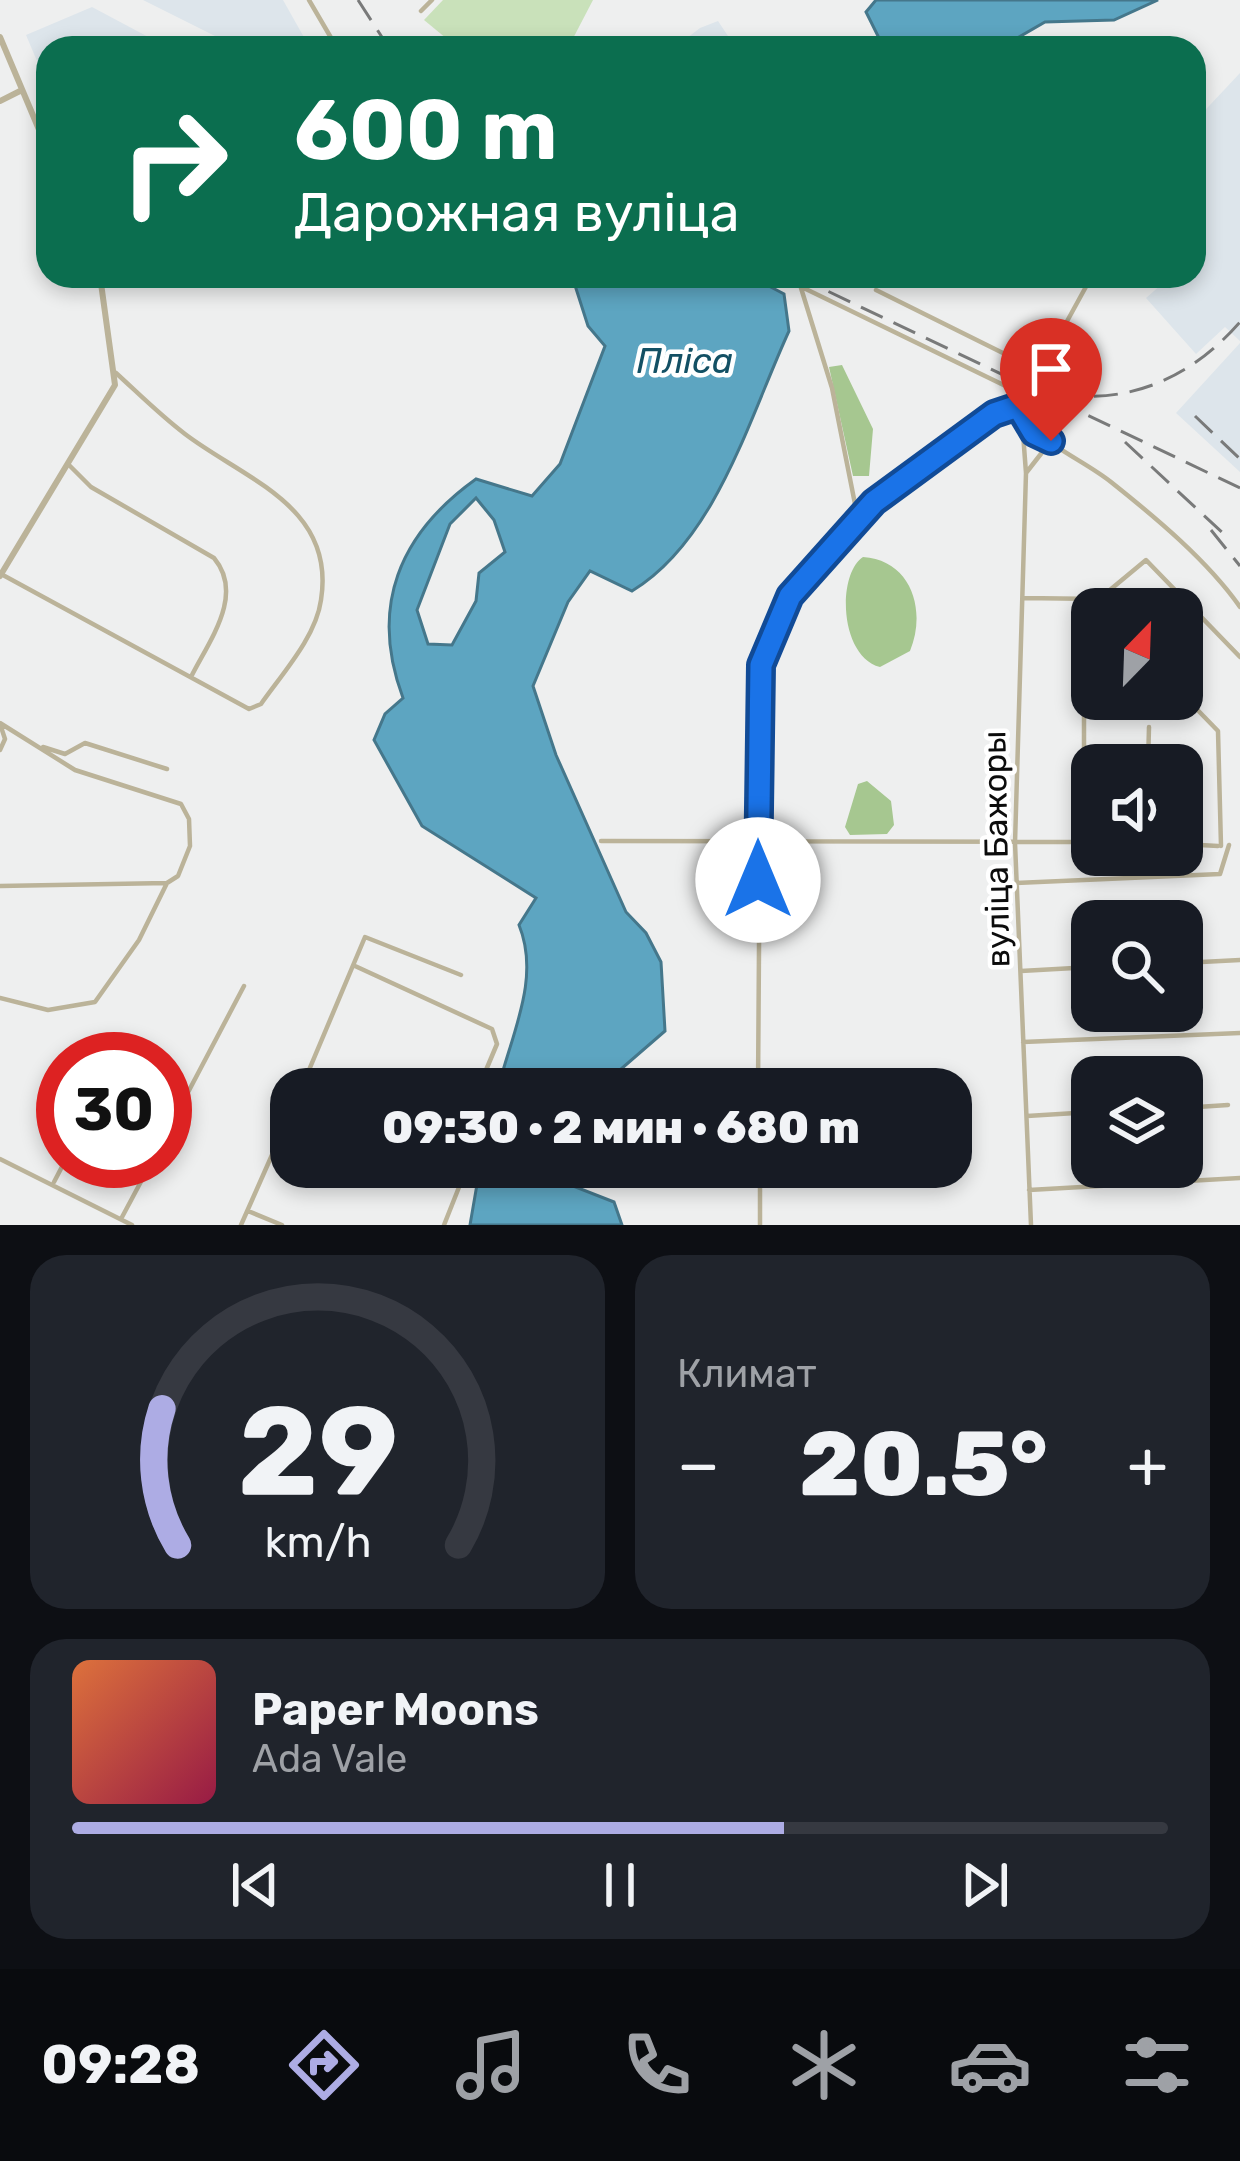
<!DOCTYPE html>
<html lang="ru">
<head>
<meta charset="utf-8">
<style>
  :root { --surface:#171b24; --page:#20242c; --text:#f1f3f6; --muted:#9ea1a6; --line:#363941; --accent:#adace4 }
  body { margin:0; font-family:Rubik,sans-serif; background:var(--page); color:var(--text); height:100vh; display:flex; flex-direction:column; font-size:45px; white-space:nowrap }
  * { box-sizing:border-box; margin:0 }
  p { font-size:39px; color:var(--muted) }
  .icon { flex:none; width:66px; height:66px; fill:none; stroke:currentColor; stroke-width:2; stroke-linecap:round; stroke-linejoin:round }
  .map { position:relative; height:1225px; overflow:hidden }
  .panel { display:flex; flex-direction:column; gap:30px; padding:30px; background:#0d0f14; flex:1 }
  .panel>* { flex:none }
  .hud { position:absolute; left:36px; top:36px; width:1170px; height:252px; border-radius:36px; box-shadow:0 6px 18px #0003; background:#0b6e4f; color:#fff; overflow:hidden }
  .needle { width:78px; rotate:23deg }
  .controls { position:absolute; left:1071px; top:588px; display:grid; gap:24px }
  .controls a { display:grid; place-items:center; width:132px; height:132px; border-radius:24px; background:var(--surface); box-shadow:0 6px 18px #0003; font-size:60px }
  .speed { position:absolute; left:36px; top:1032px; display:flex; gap:24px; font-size:60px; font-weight:700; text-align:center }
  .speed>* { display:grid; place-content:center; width:156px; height:156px; border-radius:50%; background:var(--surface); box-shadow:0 6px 18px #0003; line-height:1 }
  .speed .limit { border:18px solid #d22; background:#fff; color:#111 }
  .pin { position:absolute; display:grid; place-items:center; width:102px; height:102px; color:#fff; margin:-123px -51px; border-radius:50% 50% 50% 0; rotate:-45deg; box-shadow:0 0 12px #0007 }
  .pin .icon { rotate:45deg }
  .me { position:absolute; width:132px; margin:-66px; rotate:0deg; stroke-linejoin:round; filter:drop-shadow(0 0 9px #0008) }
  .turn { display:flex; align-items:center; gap:42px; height:252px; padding:0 60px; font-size:54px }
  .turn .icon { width:156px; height:156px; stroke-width:2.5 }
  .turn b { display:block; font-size:84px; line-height:102px }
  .big { font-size:90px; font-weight:800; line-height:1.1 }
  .panel .card { flex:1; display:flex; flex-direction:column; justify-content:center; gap:18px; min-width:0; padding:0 42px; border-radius:36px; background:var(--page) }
  .panel .dial { align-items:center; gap:0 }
  .dial svg { height:312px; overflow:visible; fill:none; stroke:var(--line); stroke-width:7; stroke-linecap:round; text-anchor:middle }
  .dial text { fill:var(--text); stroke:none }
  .song { display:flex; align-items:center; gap:36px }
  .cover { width:144px; height:144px; border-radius:18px; background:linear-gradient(135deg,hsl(20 70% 55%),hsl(340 70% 35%)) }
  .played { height:12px; border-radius:6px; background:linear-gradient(90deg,var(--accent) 65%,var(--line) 65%) }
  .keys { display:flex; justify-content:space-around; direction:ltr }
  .heat { display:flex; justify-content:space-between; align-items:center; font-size:66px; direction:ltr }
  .panel .tiles { flex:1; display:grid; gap:30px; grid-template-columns:1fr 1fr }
  .card:last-child { grid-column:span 2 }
  .trip { position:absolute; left:270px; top:1068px; width:702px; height:120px; border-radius:36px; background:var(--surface); box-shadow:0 6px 18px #0003; font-weight:800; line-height:120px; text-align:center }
  .menu { display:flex; height:192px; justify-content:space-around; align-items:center; background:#090b0e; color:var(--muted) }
  .menu .icon { width:84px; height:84px }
  .menu .on { color:var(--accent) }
  .menu b { font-size:54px; color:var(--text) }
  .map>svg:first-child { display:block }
</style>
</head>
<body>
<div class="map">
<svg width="1240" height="1225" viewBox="0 0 1240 1225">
  <rect width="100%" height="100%" fill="#eeefef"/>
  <path fill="#dde5eb" d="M 143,0 L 283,0 L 310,48 L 239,48 Z
    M 92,7 L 169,48 L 48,48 L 48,87 L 26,35 Z
    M 718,21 L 736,48 L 674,48 L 700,28 Z
    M 1240,73 L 1240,341 L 1225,327 L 1196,354 L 1146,298 L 1171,276 L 1194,276 L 1194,122 Z
    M 1240,343 L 1240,472 L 1176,413 Z"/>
  <path fill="#c9e1ba" d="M 443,0 L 593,0 L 568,48 L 458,48 L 424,20 Z"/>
  <path fill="#a6c790" d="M 842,365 L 873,429 L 869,476 L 853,476 L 829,367 Z
    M 863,557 C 911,560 927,610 910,651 L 880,667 C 839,656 837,574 863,557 Z
    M 867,781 L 891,801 L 894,825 L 887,834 L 850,835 L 845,827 L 858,784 Z"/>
  <path fill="#5da5c1" stroke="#45778b" stroke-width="3" fill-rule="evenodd" d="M 876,0 L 1158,0 L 1114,20 L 1045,22 L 1000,48 L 876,48 L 881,42 L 866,12 Z
    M 572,276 L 750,276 L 784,294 L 789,331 C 749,418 716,540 632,591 L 590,571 L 568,602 L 533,686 L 556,755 L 626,912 L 646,933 L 661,962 L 665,1031 L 598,1089 L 498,1089 C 511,1035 541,979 519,925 L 536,898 L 422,826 L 374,740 L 385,714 L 403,698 C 369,607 399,534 476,479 L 532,496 L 560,464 L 605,346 L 588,326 ZM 476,498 L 494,520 L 505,552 L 479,573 L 476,601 L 452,645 L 428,644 L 417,610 L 450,524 Z
    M 480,1167 L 535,1167 L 537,1182 L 563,1182 L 614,1202 L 622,1225 L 470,1225 Z"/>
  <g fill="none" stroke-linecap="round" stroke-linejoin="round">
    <path stroke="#bbb399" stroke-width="4.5" d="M 309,0 L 337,48
      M 421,11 L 432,0
      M 779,276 L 1026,396 L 1018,406 C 1028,438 1083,459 1111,482 C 1155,517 1208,561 1240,607
      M 801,288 L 832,388 L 857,514
      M 876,290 L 1037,370
      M 1026,396 L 1088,283 L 1079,276
      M 1022,420 L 1026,473 L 1015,843 L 1031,1225
      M 69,465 L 91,487 L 214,558 C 245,595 209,641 191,677
      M 1026,473 L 1051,441
      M 1,574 L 249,709 L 261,704 C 282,674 316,637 321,600 C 336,506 244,479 185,434 C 161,416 138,393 116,373
      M 1023,598 L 1099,599 L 1146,560 L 1240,657
      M 1084,601 L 1084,842
      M 1084,608 L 1100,606
      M 1182,694 L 1218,731 L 1221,846
      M 0,723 L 75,770 L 181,804 L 189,819 L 190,846 L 178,876 L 167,883 L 139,940 L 95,1002 L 48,1010 L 0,998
      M 0,724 L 5,739 L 0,750
      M 43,747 L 65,754 L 85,743 L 167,769
      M 1148,765 L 1149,727
      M 601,841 L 1092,842
      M 1182,844 L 1218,846
      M 1016,883 L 1220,874 L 1229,845
      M 0,886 L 167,883
      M 1182,963 L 1240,960
      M 355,966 L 492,1029 L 497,1044 L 478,1089
      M 1021,971 L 1092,967
      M 1023,1042 L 1240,1033
      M 301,1089 L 365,937 L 461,975
      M 758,1089 L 761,665 L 797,585 L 853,531 L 858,517 C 901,476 961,425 1018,406
      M 1182,1108 L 1228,1105
      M 1027,1116 L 1092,1112
      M 165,1136 L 244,986
      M 0,1159 L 132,1225
      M 760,1167 L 760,1225
      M 54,1182 L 65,1161
      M 1029,1190 L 1240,1178
      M 248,1211 L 282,1225
      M 121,1219 L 152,1161
      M 241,1225 L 291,1112
      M 444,1225 L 467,1167"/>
    <path stroke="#bbb399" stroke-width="6" d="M 0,37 L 48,151
      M 0,101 L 22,90
      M 0,576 L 115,385 L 100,276"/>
    <path stroke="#797a7a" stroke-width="3" stroke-dasharray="24 12" stroke-linecap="butt" d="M 358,0 L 389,48
      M 796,276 L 1240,488
      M 1058,394 C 1131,405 1192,377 1240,322
      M 1195,416 L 1240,459
      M 1125,442 L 1226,536
      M 1211,530 L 1240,566"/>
  </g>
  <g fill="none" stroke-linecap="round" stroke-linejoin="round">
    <defs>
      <path id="route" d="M 758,880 L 761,665 L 790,596 L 874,502 L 994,414 L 1018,406 L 1034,433 L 1051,441"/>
    </defs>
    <use href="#route" stroke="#114b97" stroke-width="30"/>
    <use href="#route" stroke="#1a73e8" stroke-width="21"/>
  </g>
  <g text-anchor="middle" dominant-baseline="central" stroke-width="9" stroke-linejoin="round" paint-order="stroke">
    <g font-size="33" fill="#0c0c0c" stroke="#fff">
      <text transform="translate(996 849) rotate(-91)">вуліца Бажоры</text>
    </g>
    <g font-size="36" font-style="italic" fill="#135064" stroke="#fff">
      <text x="685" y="360">Пліса</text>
    </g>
  </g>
</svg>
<div class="controls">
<a><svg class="needle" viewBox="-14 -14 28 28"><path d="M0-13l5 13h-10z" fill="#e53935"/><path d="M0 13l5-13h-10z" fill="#9ea1a6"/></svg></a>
<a><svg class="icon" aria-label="sound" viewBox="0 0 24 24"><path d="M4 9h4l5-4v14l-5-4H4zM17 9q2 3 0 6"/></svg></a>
<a><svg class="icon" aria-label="search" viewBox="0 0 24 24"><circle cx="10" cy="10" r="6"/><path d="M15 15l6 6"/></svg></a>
<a><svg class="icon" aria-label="layers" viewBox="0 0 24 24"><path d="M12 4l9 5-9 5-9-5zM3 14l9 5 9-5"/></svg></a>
</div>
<div class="speed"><div class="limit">30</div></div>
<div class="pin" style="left:1051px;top:441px;background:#d93025"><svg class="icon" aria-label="arrive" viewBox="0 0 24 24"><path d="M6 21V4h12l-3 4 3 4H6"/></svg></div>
<svg class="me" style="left:758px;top:880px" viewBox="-20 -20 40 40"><circle r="19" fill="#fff"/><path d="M0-13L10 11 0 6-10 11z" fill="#1a73e8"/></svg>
<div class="trip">09:30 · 2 мин · 680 m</div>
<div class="hud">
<div class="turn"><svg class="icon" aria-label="right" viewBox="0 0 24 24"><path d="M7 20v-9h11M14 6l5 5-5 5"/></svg><div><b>600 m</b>Дарожная вуліца</div></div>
</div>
</div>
<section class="panel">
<div class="tiles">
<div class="card dial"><svg viewBox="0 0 100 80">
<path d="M14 69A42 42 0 1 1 86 69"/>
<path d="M14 69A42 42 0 0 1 10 34" stroke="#adace4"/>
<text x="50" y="56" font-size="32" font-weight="700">29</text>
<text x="50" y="72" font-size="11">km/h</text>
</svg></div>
<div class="card"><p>Климат</p>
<div class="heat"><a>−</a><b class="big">20.5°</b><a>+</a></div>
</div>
<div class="card">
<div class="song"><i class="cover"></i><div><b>Paper Moons</b><p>Ada Vale</p></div></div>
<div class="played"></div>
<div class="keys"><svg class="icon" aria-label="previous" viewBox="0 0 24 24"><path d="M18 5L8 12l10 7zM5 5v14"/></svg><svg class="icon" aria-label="pause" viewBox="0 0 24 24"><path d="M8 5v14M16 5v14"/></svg><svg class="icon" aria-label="next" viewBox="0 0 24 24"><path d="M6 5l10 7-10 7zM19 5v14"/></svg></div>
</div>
</div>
</section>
<nav class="menu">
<b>09:28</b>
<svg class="icon on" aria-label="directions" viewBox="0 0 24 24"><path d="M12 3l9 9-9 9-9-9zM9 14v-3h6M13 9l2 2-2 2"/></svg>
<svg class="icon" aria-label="music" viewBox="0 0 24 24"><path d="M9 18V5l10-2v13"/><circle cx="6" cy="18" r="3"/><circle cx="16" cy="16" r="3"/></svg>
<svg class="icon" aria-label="phone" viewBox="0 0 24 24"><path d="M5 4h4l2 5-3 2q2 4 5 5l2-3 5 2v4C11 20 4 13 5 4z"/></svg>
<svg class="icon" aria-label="climate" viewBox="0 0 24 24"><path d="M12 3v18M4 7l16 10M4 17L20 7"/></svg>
<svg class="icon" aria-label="car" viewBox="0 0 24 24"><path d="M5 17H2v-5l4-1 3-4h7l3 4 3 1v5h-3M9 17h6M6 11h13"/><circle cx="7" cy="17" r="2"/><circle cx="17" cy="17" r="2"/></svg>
<svg class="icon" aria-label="filters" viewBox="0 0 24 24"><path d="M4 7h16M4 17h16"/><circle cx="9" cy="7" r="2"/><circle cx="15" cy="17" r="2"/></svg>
</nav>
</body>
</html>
